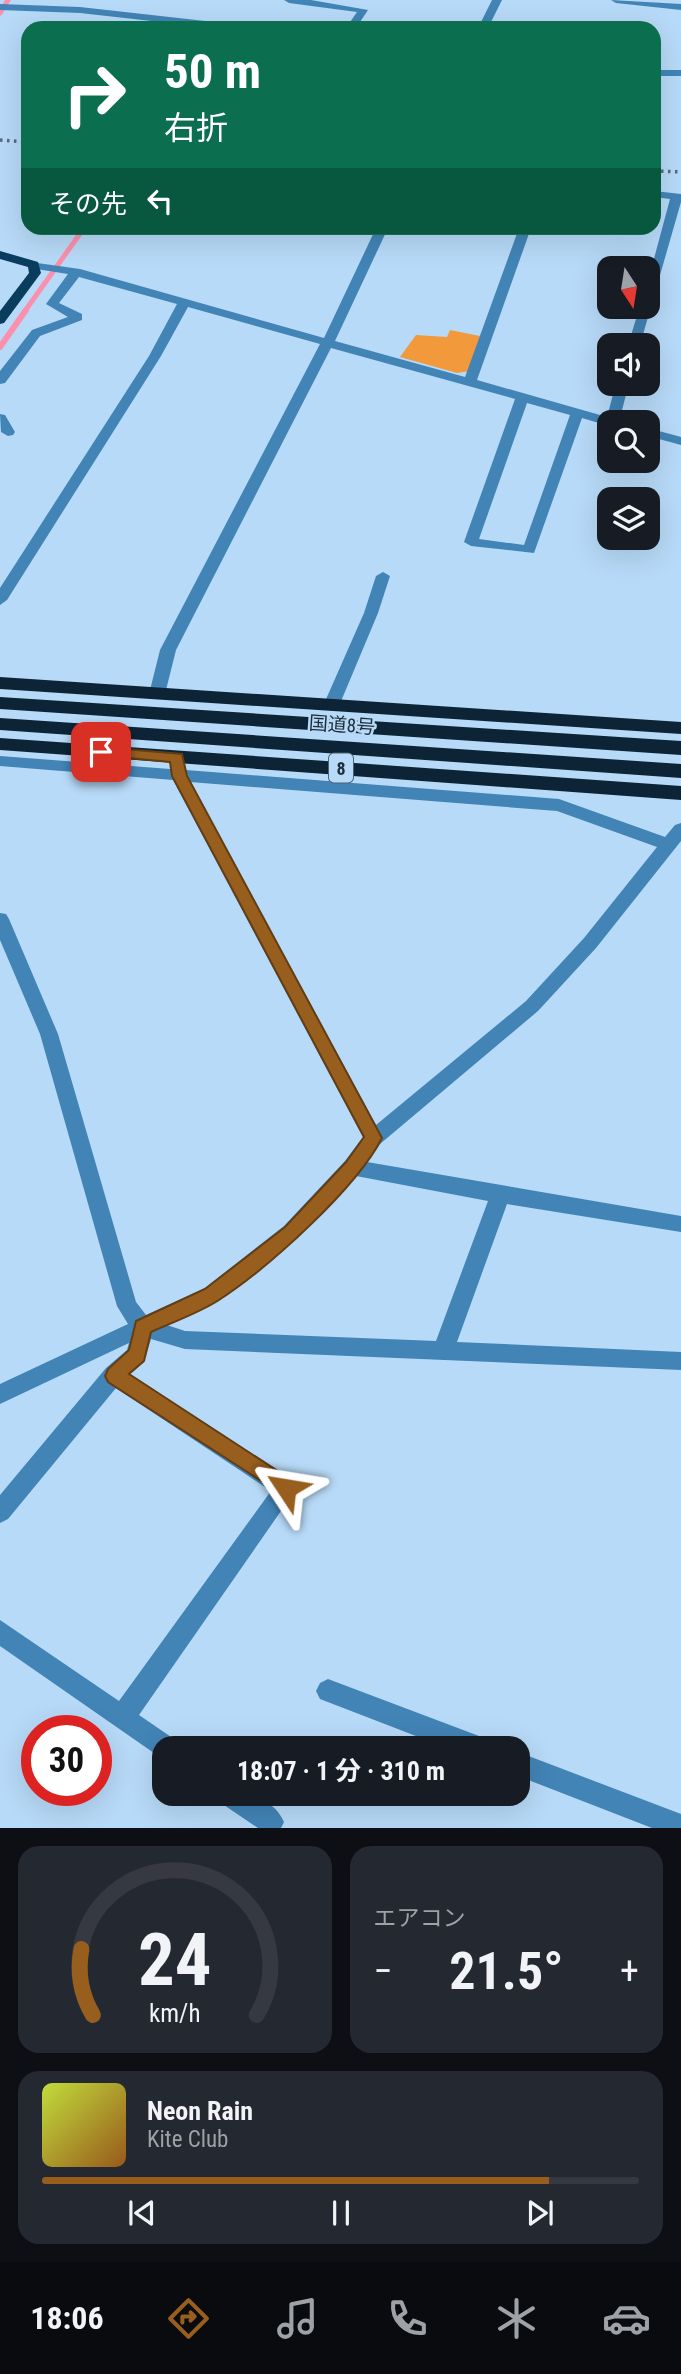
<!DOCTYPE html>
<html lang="ja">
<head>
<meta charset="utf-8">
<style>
  :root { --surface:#171b24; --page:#242831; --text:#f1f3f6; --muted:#9ea1a6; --line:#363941; --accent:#985e1d }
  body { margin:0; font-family:"Roboto Condensed","Noto Sans JP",sans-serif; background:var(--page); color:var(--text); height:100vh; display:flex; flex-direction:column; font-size:26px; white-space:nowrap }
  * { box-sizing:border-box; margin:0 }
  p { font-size:23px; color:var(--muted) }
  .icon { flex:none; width:38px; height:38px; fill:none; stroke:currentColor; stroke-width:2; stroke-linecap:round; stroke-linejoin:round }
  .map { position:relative; height:1828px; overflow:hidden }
  .sheet { display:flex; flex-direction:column; gap:18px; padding:18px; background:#0d0f14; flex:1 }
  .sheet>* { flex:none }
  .banner { position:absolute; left:21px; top:21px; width:640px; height:214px; border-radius:21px; box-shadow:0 7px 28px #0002; background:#0b6e4f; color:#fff; overflow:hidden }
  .needle { width:46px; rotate:168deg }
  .controls { position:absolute; left:597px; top:256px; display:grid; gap:14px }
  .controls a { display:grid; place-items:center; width:63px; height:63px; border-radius:14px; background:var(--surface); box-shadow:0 7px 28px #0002; font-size:35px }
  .speed { position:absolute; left:21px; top:1715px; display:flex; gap:14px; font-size:35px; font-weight:700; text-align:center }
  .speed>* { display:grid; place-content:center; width:91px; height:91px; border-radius:50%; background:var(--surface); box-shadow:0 7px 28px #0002; line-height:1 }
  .speed .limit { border:10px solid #d22; background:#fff; color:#111 }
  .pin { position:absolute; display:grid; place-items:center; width:60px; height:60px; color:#fff; margin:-30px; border-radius:14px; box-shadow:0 4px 10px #0006 }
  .me { position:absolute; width:77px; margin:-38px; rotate:303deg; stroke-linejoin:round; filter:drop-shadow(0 0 5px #0008) }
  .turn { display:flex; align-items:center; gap:24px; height:147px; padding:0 28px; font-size:32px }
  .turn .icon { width:91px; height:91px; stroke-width:2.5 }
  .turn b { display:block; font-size:49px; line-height:60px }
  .then { display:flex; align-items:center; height:66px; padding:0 28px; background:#0003; gap:14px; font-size:26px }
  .big { font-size:52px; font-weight:700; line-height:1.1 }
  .sheet .card { flex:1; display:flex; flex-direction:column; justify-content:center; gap:10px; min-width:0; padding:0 24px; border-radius:21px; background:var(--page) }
  .sheet .dial { align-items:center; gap:0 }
  .dial svg { height:182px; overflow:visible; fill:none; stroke:var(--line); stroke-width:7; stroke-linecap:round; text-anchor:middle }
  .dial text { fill:var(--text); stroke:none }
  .song { display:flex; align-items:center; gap:21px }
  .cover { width:84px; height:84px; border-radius:10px; background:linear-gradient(135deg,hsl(70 70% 55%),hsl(30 70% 35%)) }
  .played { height:7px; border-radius:4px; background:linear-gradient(90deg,var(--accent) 85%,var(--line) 85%) }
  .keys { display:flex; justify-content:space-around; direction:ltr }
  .heat { display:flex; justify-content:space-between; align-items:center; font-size:38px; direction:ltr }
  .sheet .tiles { flex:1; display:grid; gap:18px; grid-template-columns:1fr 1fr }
  .card:last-child { grid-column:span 2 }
  .trip { position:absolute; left:152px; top:1736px; width:378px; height:70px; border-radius:21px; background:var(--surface); box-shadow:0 7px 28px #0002; font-weight:700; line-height:70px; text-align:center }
  .tab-bar { display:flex; height:112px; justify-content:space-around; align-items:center; background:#090b0e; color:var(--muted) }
  .tab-bar .icon { width:49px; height:49px }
  .tab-bar .selected { color:var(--accent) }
  .tab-bar b { font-size:32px; color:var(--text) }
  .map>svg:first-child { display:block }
</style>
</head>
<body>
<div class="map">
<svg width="681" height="1828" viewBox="0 0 681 1828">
  <rect width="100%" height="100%" fill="#b7daf8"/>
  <path fill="#f1993b" d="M 450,330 L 480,336 L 470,371 L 457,373 L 400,357 L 416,335 L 447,337 Z"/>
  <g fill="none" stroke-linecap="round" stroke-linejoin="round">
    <path stroke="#fb90ad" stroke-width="5" d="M 0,13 L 8,0
      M 25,311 L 84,228"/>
    <path stroke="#fb90ad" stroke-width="6" d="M 0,347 L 26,310"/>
    <path fill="#4284b6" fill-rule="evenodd" d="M 284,0 L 311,0 L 368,10 L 356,28 L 346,28 L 357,12 L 289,3 Z
      M 492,0 L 502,0 L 488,28 L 478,28 Z
      M 611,0 L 681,4 L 681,10 L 616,3 Z
      M 0,4 L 80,7 L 241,25 L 246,28 L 214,28 L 80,13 L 0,10 Z
      M 654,70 L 681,70 L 681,76 L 654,76 Z
      M 654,191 L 681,194 L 681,202 L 640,345 L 628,345 L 640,306 L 648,306 L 648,281 L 670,199 L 654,197 Z
      M 376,228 L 388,228 L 335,341 L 465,377 L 519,228 L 531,228 L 477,380 L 607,417 L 616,383 L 629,383 L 619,422 L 609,422 L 609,426 L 582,418 L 534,553 L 471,546 L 464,542 L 515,399 L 331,348 L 176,650 L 165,694 L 163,698 L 151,698 L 149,694 L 160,650 L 320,344 L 188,307 L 161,356 L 7,600 L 0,605 L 0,588 L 149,356 L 177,304 L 79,277 L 59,303 L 82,314 L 82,320 L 40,336 L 5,383 L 0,384 L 0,371 L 32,330 L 68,317 L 46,304 L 68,274 L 30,268 L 30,262 L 80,269 L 324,338 ZM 527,403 L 570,415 L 524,545 L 479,539 Z
      M 0,414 L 5,415 L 15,432 L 13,435 L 8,436 L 1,432 Z
      M 648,428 L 681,437 L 681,445 L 648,436 Z
      M 383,572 L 390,576 L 378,613 L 339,706 L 337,710 L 325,710 L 323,706 L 364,613 L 376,576 Z
      M 0,756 L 170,769 L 172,763 L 184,763 L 186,770 L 559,799 L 665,837 L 675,825 L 681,823 L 681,841 L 596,948 L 538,1011 L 380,1144 L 367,1162 L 681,1216 L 681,1232 L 507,1204 L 457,1342 L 681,1352 L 681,1370 L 185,1349 L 151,1339 L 144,1362 L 130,1374 L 294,1481 L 297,1488 L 139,1715 L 174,1739 L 177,1748 L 164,1748 L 164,1760 L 0,1646 L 0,1620 L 119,1701 L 271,1491 L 116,1388 L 8,1519 L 0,1523 L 0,1495 L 106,1368 L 127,1350 L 129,1343 L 0,1404 L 0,1384 L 128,1324 L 117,1306 L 40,1034 L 0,940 L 0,913 L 6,914 L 9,919 L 58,1034 L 136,1302 L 146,1315 L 205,1288 L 284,1226 L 345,1161 L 363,1137 L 173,780 L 0,766 ZM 190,782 L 557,811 L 657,847 L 584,938 L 526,1001 L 376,1125 ZM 356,1176 L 488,1201 L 436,1341 L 185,1331 L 167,1325 L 219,1300 L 298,1238 Z
      M 328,1679 L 487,1739 L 490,1748 L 447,1748 L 320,1699 L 316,1691 L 320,1683 Z
      M 518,1752 L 681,1814 L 681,1828 L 652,1828 L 518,1776 Z
      M 218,1794 C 243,1794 272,1795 284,1822 L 281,1828 L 258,1828 L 221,1803 Z"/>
    <path fill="#093c5d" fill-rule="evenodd" d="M 0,251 L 38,262 L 41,273 L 4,323 L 0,324 L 0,311 L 29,273 L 28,267 L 0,259 Z"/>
    <path fill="#0c2435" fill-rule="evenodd" d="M 0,677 L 681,722 L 681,734 L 0,689 Z
      M 0,697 L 681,741 L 681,755 L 0,709 Z
      M 0,718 L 681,764 L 681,778 L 0,730 Z
      M 0,738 L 681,786 L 681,800 L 0,750 Z"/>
    <path stroke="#53697a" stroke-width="3.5" stroke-dasharray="2.5 4.5" stroke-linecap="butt" d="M 0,140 L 28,142
      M 654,171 L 681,172"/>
  </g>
  <path fill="#985e1d" stroke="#633d13" stroke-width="2" d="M 101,747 L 182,754 L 187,776 L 382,1138 C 356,1189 268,1268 219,1300 C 199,1313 173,1322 151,1332 L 144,1361 L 129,1374 L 293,1481 L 296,1488 L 293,1495 L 286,1497 L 108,1382 L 105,1376 L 108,1369 L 129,1350 L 136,1321 L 205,1289 L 285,1227 L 346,1162 L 364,1137 L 172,776 L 170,762 L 96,755 L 94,752 Z"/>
  <g text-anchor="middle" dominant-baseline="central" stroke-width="5" stroke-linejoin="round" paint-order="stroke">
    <rect fill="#b7daf8" stroke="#4c6071" stroke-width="2" x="329" y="753.5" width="24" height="29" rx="5"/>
    <g font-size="18" font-weight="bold" fill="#1e2c37">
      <text x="341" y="768">8</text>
    </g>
    <g font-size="19" fill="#1e2c37" stroke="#b7daf8">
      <text transform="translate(342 725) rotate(4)">国道8号</text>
    </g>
  </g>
</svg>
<div class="controls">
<a><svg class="needle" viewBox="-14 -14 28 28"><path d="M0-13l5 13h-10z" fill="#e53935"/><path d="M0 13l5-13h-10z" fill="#9ea1a6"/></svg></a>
<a><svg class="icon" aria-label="sound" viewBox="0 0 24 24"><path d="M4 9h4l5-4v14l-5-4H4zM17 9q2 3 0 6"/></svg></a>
<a><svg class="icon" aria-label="search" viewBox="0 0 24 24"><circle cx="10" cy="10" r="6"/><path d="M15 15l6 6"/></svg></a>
<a><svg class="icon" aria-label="layers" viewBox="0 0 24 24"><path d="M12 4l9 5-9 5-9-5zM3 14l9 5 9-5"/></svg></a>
</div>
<div class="speed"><div class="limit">30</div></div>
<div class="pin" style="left:101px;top:752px;background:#d93025"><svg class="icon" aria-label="arrive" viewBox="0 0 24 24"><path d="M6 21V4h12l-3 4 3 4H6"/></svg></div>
<svg class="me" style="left:286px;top:1488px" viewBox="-20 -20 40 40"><path d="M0-17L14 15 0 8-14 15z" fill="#985e1d" stroke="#fff" stroke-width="4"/></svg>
<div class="trip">18:07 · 1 分 · 310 m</div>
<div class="banner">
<div class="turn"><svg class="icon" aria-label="right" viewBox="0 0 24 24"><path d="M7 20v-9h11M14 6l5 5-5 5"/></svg><div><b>50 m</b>右折</div></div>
<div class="then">その先<svg class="icon" aria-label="left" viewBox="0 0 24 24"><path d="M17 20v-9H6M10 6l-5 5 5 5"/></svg></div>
</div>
</div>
<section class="sheet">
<div class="tiles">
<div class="card dial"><svg viewBox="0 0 100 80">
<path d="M14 69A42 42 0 1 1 86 69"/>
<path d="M14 69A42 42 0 0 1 9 40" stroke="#985e1d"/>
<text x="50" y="56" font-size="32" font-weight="700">24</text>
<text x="50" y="72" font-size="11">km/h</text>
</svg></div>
<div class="card"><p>エアコン</p>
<div class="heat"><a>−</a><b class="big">21.5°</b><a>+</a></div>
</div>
<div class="card">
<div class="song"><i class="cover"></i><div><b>Neon Rain</b><p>Kite Club</p></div></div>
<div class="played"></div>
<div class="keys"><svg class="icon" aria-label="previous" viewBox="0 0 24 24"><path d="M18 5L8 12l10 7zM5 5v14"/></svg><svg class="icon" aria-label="pause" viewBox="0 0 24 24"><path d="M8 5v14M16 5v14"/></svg><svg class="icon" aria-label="next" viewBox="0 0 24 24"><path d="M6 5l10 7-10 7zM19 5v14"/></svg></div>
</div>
</div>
</section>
<nav class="tab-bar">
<b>18:06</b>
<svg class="icon selected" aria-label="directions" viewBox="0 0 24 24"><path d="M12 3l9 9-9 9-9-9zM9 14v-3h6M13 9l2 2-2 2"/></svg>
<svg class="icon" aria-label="music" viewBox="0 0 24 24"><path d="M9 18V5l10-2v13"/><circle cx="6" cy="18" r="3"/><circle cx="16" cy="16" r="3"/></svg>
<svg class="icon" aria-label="phone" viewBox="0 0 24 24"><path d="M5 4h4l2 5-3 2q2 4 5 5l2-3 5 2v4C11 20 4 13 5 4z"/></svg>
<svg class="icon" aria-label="climate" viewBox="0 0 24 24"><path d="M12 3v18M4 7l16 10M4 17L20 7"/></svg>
<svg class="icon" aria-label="car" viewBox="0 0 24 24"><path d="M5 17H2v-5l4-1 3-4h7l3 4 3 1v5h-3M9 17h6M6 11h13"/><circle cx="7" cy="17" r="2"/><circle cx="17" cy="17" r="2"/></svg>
</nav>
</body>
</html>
